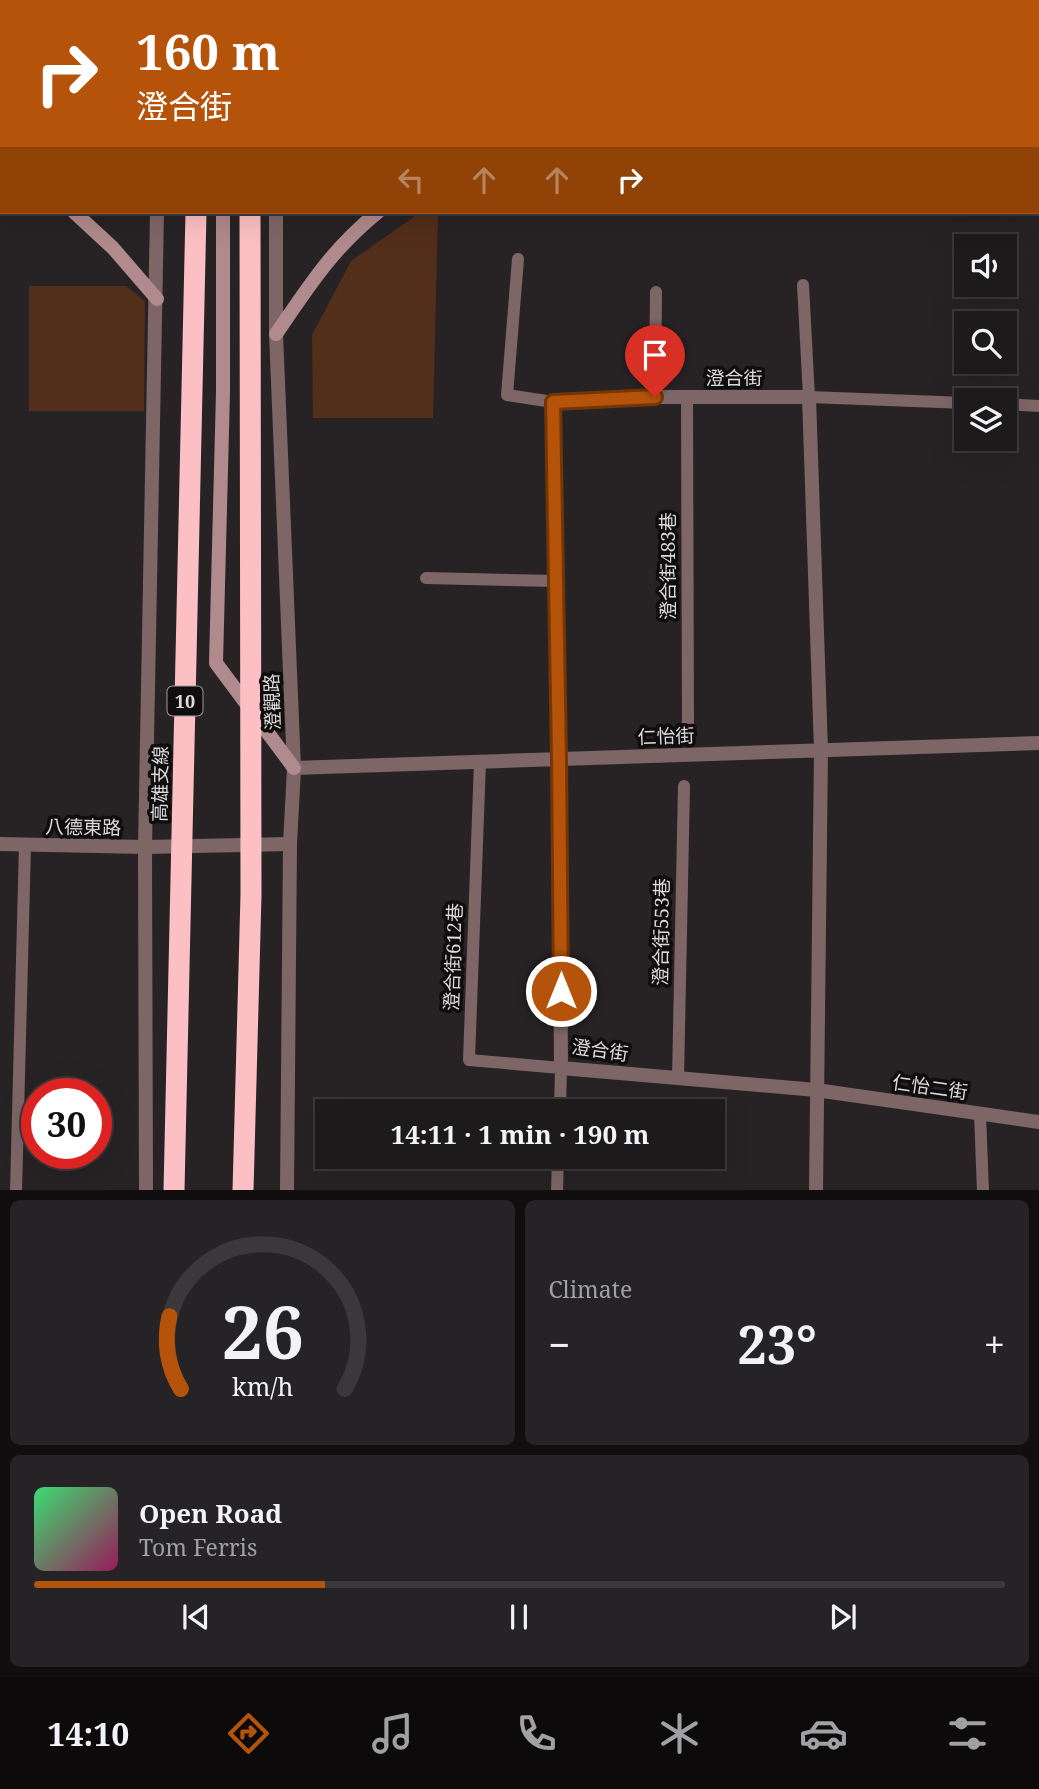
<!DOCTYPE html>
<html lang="en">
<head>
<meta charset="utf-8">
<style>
  :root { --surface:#1d1a1c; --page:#252325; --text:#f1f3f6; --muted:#a0a1a3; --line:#3b383b; --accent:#b45309 }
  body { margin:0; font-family:"Noto Serif","Noto Sans TC",serif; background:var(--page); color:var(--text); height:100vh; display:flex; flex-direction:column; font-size:26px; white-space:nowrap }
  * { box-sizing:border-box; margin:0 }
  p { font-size:23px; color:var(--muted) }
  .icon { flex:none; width:38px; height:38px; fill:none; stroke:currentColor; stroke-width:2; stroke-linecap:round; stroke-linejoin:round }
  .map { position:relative; height:1190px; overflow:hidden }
  .drawer { display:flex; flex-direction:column; gap:10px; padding:10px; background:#100e0f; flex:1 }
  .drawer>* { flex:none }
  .banner { position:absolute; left:0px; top:0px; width:1040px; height:214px; box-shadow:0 7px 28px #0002,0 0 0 2px var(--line); background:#b45309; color:#fff; overflow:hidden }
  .controls { position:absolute; left:954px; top:234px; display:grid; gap:14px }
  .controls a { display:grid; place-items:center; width:63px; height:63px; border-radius:0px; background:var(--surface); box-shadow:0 7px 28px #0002,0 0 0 2px var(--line); font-size:35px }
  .speed { position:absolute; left:21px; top:1078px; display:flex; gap:14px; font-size:35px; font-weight:700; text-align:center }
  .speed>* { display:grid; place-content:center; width:91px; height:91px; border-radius:50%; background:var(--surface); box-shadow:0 7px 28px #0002,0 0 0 2px var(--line); line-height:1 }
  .speed .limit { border:10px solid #d22; background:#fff; color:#111 }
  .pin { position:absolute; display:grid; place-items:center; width:60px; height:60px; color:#fff; margin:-72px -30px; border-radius:50% 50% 50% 0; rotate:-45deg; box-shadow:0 0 7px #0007 }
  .pin .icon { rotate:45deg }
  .me { position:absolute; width:77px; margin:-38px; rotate:0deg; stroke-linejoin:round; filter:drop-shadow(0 0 5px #0008) }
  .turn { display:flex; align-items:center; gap:24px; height:147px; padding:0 21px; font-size:32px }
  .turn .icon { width:91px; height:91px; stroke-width:2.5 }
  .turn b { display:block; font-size:49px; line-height:60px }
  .lanes { display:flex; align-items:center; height:66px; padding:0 21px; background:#0003; justify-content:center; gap:35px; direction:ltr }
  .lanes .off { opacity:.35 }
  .big { font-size:52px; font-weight:700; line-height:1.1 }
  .drawer .card { flex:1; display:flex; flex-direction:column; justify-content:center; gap:10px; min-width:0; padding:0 24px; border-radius:10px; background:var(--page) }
  .drawer .dial { align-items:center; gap:0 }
  .dial svg { height:182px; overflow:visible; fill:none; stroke:var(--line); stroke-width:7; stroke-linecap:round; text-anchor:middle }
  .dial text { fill:var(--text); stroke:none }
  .song { display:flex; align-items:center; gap:21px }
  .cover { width:84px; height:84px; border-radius:10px; background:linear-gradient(135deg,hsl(140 70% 55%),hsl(330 70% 35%)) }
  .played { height:7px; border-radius:4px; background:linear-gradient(90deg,var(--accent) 30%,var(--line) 30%) }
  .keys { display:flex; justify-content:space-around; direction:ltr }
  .heat { display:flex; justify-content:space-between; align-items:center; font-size:38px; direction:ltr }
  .drawer .tiles { flex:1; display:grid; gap:10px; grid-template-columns:1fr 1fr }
  .card:last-child { grid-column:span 2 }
  .trip { position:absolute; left:315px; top:1099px; width:410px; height:70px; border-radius:0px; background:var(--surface); box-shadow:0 7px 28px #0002,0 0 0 2px var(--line); font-weight:700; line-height:70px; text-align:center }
  .menu { display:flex; height:112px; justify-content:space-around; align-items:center; background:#0c0a0b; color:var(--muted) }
  .menu .icon { width:49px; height:49px }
  .menu .active { color:var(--accent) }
  .menu b { font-size:32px; color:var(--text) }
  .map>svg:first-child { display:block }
</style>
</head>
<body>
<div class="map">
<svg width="1039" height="1191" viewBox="0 0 1039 1191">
  <rect width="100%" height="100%" fill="#272325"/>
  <path fill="#532e1a" d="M 483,0 L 686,0 L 686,2 L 483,2 Z
    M 421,212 L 438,212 L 433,418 L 313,418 L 312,335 L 351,261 Z
    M 29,286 L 126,286 L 145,301 L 144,411 L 29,411 Z"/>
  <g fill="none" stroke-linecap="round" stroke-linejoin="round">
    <path stroke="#7e6667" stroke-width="12" d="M 842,2 L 842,0
      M 518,259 L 507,395 L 553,402
      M 803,285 L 809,397 L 966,403
      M 655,397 L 656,292
      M 687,397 L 688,735
      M 1004,404 L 1039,406
      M 426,578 L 556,581
      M 480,762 L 469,1060 L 561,1068 L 560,1111
      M 678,1078 L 684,786
      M 980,1114 L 983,1191
      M 16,1191 L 25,845
      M 557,1191 L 558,1157"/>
    <path stroke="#7e6667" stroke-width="14" d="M 294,768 L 1039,743
      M 0,844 L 145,847 L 290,844
      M 816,1191 L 821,750 L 809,397 L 655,397 L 553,402 L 559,759 L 561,1068 L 816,1090 L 1039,1122"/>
    <path stroke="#7e6667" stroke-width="14" d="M 149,0 L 149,2
      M 271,0 L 271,2
      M 276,212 L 276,334 L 294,768 L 290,844 L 287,1191
      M 146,1191 L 145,847 L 157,212"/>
    <path stroke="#b08a8c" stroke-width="14" d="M 214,0 L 214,2
      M 287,0 L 288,2
      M 111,2 L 112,0
      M 0,101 L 2,100
      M 1038,119 L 1039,119
      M 0,120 L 2,120
      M 0,165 L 2,165
      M 1038,172 L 1039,172
      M 0,178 L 2,178
      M 74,212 L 113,248 L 157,299
      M 223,212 L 223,392 L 216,663 L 294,768
      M 276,334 C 309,286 332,249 378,212"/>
    <path stroke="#fcc0c4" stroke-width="21" d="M 187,0 L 187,2
      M 245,0 L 245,2"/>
    <path stroke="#fcc0c4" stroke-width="21" d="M 174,1191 L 196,212
      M 243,1191 L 251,895 L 250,212"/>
  </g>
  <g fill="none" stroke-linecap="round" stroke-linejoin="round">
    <defs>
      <path id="route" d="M 561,991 L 559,759 L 553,402 L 655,397"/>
    </defs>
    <use href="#route" stroke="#753606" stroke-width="18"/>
    <use href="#route" stroke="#b45309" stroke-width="12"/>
  </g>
  <g text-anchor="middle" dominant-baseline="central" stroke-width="7" stroke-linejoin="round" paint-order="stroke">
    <rect fill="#0f0d0e" stroke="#9e9c9d" stroke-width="2" x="167.5" y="686.5" width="35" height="29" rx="5"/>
    <g font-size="18" font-weight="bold" fill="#dbd9da">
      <text x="185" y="701">10</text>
    </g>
    <g font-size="19" fill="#dbd9da" stroke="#0f0d0e">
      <text x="734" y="378">澄合街</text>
      <text transform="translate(668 566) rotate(-90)">澄合街483巷</text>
      <text transform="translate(272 702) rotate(-92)">澄觀路</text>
      <text transform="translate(666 736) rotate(-2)">仁怡街</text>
      <text transform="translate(160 784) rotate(-89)">高雄支線</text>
      <text transform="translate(83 827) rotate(1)">八德東路</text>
      <text transform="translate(661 932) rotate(-89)">澄合街553巷</text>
      <text transform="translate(453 957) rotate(-88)">澄合街612巷</text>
      <text transform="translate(600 1050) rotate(8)">澄合街</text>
      <text transform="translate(930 1087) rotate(8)">仁怡二街</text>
    </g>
  </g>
</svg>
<div class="controls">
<a><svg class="icon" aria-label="sound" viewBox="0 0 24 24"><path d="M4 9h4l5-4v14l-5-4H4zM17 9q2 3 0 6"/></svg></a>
<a><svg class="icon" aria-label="search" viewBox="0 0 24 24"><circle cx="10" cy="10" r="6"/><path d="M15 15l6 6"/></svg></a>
<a><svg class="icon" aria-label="layers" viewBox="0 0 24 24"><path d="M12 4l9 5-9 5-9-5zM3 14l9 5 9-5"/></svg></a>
</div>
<div class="speed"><div class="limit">30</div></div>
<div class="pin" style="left:655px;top:397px;background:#d93025"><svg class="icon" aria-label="arrive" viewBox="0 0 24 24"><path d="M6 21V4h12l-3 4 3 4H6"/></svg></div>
<svg class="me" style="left:561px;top:991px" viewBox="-20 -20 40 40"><circle r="17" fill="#b45309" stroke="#fff" stroke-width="3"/><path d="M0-11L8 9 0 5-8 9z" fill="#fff"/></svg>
<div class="trip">14:11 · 1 min · 190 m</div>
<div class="banner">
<div class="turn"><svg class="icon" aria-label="right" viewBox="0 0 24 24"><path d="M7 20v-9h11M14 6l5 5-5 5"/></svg><div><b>160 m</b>澄合街</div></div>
<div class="lanes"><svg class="icon off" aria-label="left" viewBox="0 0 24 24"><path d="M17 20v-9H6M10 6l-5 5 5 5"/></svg><svg class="icon off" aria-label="ahead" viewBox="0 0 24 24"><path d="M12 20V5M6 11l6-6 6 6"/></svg><svg class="icon off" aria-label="ahead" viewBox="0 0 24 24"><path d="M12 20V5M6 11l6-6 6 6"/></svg><svg class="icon" aria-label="right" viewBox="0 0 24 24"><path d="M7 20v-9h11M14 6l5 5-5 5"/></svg></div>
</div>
</div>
<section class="drawer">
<div class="tiles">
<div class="card dial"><svg viewBox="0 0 100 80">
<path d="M14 69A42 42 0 1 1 86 69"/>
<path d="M14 69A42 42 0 0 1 9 37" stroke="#b45309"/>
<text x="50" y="56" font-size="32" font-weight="700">26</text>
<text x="50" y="72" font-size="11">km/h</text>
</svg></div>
<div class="card"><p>Climate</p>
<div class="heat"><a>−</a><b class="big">23°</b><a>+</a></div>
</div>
<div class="card">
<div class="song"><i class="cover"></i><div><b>Open Road</b><p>Tom Ferris</p></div></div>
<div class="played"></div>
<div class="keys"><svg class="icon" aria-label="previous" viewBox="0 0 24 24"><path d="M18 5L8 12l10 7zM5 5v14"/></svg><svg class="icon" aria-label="pause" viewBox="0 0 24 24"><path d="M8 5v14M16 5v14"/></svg><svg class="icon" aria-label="next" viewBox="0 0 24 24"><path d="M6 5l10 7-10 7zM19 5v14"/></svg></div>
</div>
</div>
</section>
<nav class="menu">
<b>14:10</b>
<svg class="icon active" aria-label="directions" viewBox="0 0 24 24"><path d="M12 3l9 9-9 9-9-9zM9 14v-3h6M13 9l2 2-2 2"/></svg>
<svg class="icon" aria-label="music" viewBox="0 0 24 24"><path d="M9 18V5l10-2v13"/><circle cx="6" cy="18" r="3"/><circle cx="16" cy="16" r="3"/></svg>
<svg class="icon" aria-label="phone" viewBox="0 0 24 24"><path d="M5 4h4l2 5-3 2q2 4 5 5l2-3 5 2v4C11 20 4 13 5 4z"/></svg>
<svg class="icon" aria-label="climate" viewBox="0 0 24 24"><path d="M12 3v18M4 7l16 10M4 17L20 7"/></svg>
<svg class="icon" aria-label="car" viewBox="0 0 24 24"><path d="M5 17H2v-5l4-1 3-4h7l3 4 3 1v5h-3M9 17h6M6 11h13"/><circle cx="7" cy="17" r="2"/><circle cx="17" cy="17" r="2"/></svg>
<svg class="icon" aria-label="filters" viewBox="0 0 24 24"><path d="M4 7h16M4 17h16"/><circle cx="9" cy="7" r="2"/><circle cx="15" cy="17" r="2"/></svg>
</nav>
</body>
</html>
